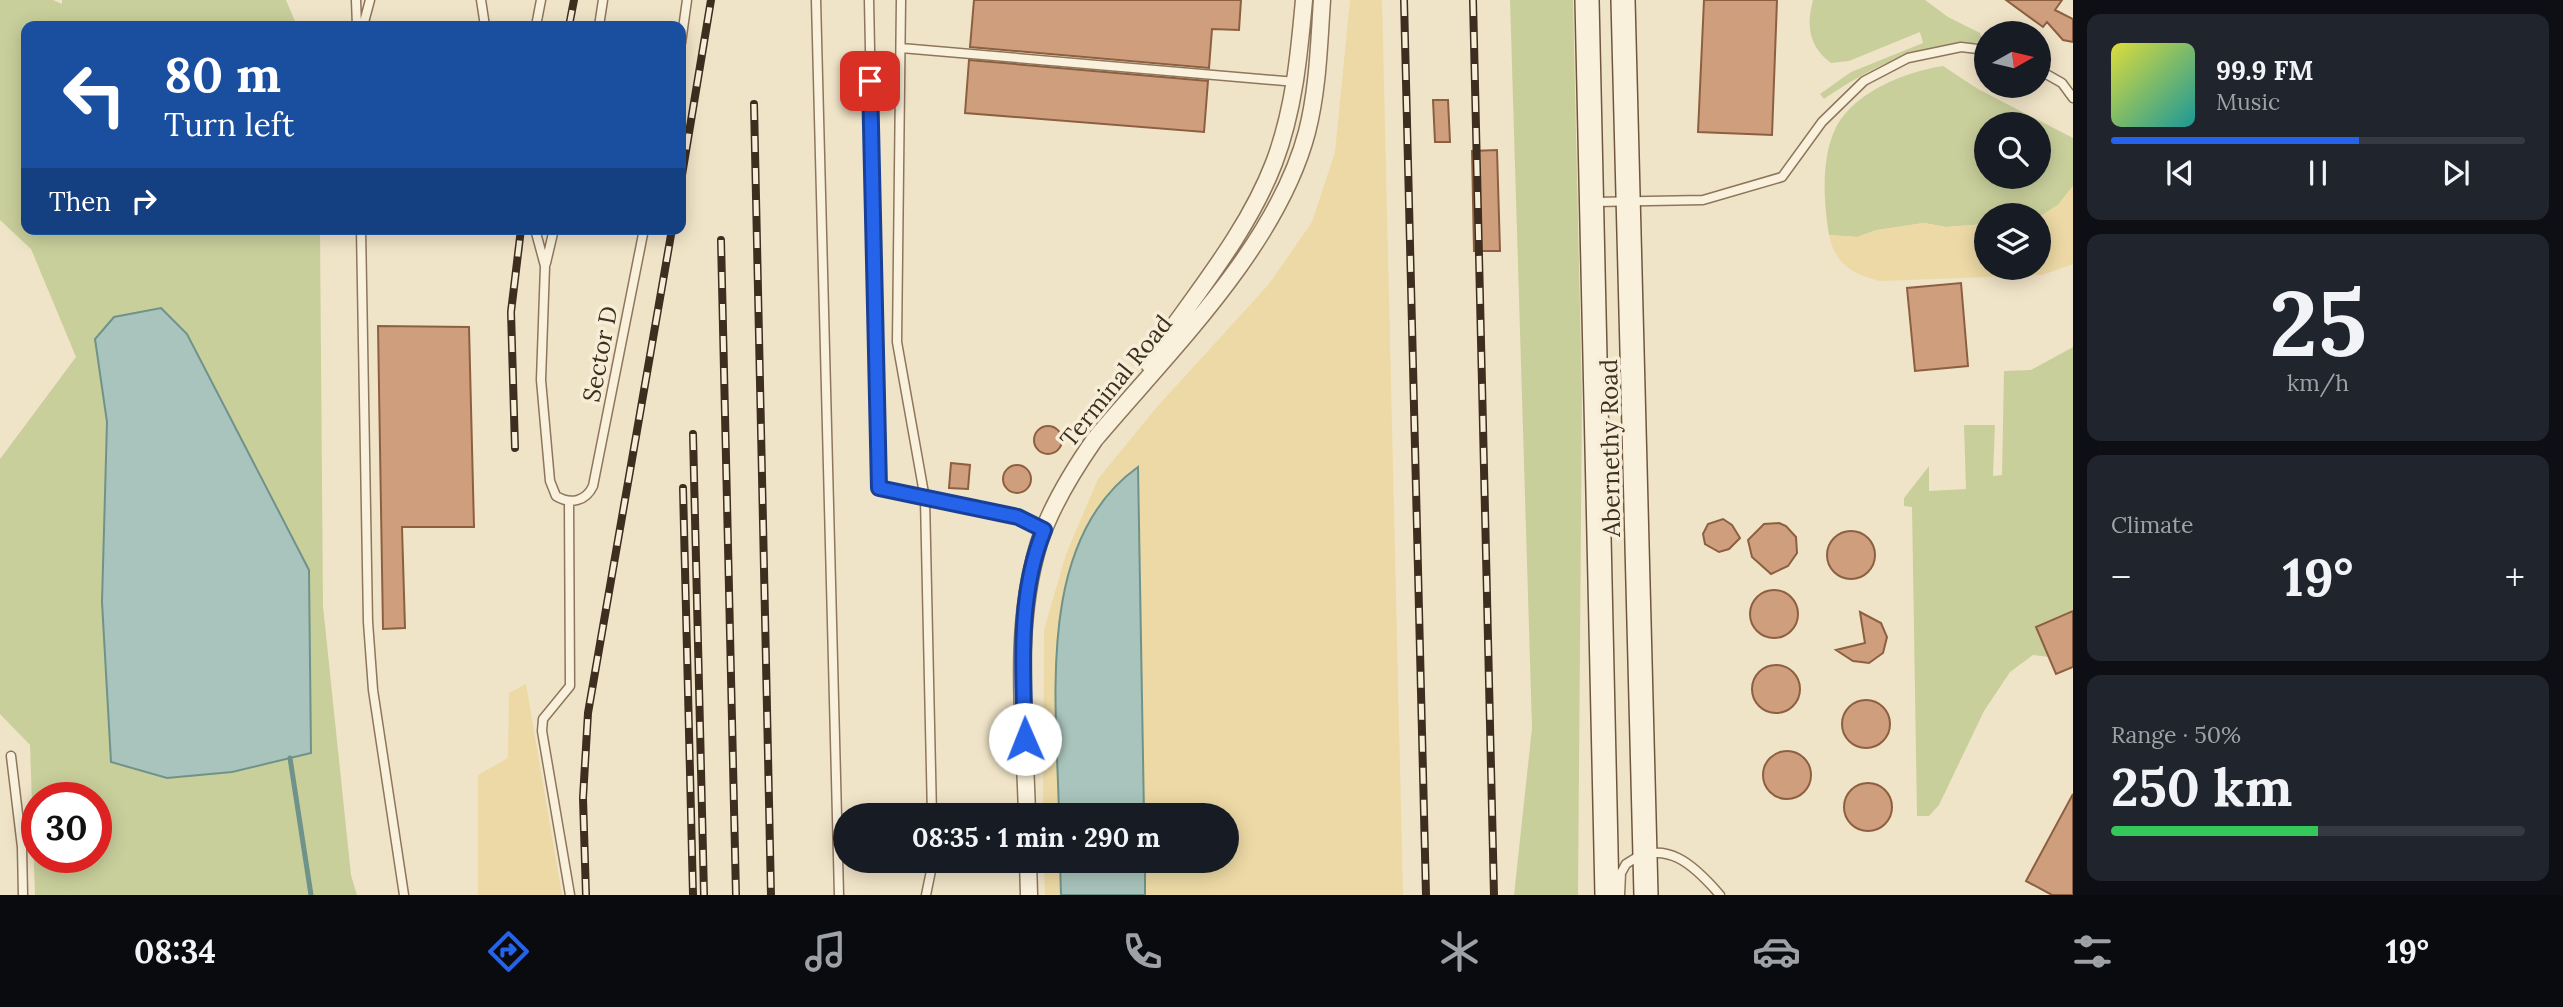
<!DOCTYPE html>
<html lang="en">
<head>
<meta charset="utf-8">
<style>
  :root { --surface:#171b24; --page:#20242c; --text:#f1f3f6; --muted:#9ea1a6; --line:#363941; --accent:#2563eb }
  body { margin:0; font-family:Lora,serif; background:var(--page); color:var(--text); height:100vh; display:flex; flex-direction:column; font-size:26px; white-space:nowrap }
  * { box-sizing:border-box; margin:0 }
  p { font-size:23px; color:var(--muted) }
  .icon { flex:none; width:38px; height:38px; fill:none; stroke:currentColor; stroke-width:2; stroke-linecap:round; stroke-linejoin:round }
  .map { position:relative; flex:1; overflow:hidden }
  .drawer { display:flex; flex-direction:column; gap:14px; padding:14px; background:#0d0f14; width:490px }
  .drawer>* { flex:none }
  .hud { position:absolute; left:21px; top:21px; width:665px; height:214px; border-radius:14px; box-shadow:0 4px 18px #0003; background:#1a4fa0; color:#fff; overflow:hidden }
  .needle { width:46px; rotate:82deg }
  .buttons { position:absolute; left:1974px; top:21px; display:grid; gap:14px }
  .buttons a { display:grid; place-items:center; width:77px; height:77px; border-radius:50%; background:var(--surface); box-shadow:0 4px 18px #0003; font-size:35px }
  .speed { position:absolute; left:21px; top:782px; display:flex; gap:14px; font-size:35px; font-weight:700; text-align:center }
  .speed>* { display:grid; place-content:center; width:91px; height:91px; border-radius:50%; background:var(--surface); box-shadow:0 4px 18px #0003; line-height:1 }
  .speed .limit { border:10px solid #d22; background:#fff; color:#111 }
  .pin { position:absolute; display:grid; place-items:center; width:60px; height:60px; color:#fff; margin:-30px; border-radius:14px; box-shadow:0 4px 10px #0006 }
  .me { position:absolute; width:77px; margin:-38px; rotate:359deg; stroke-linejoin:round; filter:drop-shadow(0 0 5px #0008) }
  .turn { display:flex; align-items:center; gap:24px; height:147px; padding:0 28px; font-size:32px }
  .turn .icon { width:91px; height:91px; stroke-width:2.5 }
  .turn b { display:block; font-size:49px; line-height:60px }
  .then { display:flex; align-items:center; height:66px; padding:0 28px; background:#0003; gap:14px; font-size:26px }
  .big { font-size:52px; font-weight:800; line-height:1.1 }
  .drawer .widget { flex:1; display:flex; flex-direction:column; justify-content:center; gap:10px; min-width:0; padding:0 24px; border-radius:14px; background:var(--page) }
  .drawer .dial { align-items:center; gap:0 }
  .dial b { font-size:91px; line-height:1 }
  .song { display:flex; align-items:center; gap:21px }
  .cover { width:84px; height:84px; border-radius:10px; background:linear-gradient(135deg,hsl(60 70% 55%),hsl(180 70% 35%)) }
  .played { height:7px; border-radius:4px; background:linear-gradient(90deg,var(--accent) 60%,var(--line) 60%) }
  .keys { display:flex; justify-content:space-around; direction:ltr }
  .heat { display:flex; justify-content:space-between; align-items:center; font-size:38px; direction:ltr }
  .charge { height:10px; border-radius:5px; background:linear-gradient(90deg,#34c759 50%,var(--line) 0) }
  .trip { position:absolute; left:833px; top:803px; width:406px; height:70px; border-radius:35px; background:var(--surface); box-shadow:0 4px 18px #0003; font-weight:800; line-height:70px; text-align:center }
  .dock { display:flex; height:112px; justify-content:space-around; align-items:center; background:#090b0e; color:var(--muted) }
  .dock .icon { width:49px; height:49px }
  .dock .on { color:var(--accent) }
  .dock b { font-size:32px; color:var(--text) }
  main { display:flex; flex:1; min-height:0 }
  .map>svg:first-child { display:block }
</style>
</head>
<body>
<main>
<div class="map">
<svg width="2073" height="895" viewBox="0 0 2073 895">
  <rect width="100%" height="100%" fill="#f0e4c8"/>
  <path fill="#c9cf9b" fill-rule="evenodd" d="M 0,0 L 53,0 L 62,4 L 62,0 L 286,0 L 297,26 L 26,26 L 26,229 L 320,229 L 323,606 L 351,875 L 357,895 L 35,895 L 30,745 L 0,714 L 0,459 L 76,357 L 31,249 L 0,220 ZM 37,798 L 96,798 L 96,858 L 37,858 Z
    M 1510,0 L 1573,0 L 1582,397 L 1578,895 L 1514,895 L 1532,728 Z
    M 1813,0 L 1925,0 L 1948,17 L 1980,33 L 1983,42 C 1912,49 1884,59 1824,99 L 1820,94 L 1851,72 L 1923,43 L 1920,32 L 1849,61 L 1831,63 C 1809,47 1806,26 1813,0 Z
    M 1943,66 L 1978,89 L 2073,138 L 2073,186 L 2058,205 L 2039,217 L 1986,215 L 1986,224 L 1946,227 L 1924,223 L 1877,230 L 1857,237 L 1829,235 C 1824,205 1821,164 1833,134 C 1848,94 1904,72 1943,66 ZM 1986,124 L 2039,124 L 2039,177 L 1986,177 Z
    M 2073,347 L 2073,611 L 2049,657 L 2033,655 L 2010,672 L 1984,711 L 1939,805 L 1929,816 L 1917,816 L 1912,507 L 1904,506 L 1904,498 L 1929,466 L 1929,491 L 1966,489 L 1964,425 L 1995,425 L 1993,476 L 2002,475 L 2004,371 L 2031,370 Z"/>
  <path fill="#ecd9a5" d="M 1350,0 L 1382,0 L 1403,895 L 1045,895 L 1044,861 L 1227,861 L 1227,816 L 1043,816 L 1044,630 L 1066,554 L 1098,479 L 1156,408 L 1269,284 L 1312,222 L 1335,152 Z
    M 2073,186 L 2073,264 L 2042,275 L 1880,281 C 1852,274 1835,264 1829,235 L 1857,237 L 1877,230 L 1924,223 L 1946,227 L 1986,224 L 1986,268 L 2039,268 L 2039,217 L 2058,205 Z
    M 526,684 L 562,895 L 478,895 L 478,775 L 508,758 L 509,693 Z"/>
  <path fill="#a9c4bc" stroke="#6f938a" stroke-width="2" d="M 161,308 L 187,334 L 309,570 L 311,753 L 232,772 L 167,778 L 111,762 L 102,602 L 107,422 L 95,339 L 114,317 Z
    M 1138,467 L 1144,815 L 1059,815 C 1057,704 1034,541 1138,467 Z
    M 1060,861 L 1145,861 L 1145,895 L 1061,895 Z"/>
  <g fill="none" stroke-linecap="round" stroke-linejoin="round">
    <path stroke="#6f938a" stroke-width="5" d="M 290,758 L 311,895"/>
  </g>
  <path fill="#cf9f7d" stroke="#8d5f41" stroke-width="2" d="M 974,0 L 1241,0 L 1239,30 L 1212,29 L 1209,68 L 970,47 Z
    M 1704,0 L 1777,0 L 1772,135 L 1698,132 Z
    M 2006,0 L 2062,0 L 2055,10 L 2073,19 L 2073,42 L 2063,40 L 2047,22 L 2043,27 Z
    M 969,60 L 1208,81 L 1204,132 L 965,113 Z
    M 1433,100 L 1448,100 L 1450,142 L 1435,142 Z
    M 1497,150 L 1500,251 L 1474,251 L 1472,151 Z
    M 1961,283 L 1968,366 L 1915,371 L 1907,288 Z
    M 378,326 L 469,327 L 474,527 L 402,527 L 405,628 L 383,629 Z
    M1034 440a14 14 0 1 1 28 0a14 14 0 1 1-28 0Z
    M 951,463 L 970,465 L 968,489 L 949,488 Z
    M1003 479a14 14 0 1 1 28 0a14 14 0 1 1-28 0Z
    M 1723,519 L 1732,525 L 1740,538 L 1729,549 L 1719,552 L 1705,544 L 1703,534 L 1708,524 Z
    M 1779,523 L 1786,526 L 1796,537 L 1797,553 L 1788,566 L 1771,574 L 1752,557 L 1748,540 L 1764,524 Z
    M1827 555a24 24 0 1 1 48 0a24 24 0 1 1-48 0Z
    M1750 614a24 24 0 1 1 48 0a24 24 0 1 1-48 0Z
    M 2073,611 L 2073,667 L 2056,674 L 2036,627 Z
    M 1860,612 L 1881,623 L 1887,637 L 1883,653 L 1869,663 L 1853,661 L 1836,650 L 1865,643 Z
    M1752 689a24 24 0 1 1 48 0a24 24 0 1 1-48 0Z
    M1842 724a24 24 0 1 1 48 0a24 24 0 1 1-48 0Z
    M1763 775a24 24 0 1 1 48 0a24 24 0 1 1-48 0Z
    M1844 807a24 24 0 1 1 48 0a24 24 0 1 1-48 0Z
    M 2073,794 L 2073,895 L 2052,895 L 2026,881 Z"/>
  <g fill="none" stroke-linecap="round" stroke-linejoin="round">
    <defs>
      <path id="lane" d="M 356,0 L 357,26
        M 481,0 L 485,26
        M 816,0 L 839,895
        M 869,0 L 879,488 L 925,499 L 932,816
        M 901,0 L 897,342 L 925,499 L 1018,517 L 1044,530
        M 363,26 L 370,0
        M 536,26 L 541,0
        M 599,26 L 603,0
        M 681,43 L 687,0
        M 901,48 L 1296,82
        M 2039,70 L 2062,83 L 2073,98
        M 1595,202 L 1703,200 L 1782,177 L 1822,122 L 1864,81 L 1908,58 L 1961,47 L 1986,50
        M 361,229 L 368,622 L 373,690 L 404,895
        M 535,229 L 545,266 L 541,380 L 550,481 L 556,496 C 571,505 586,501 593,486 L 644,229
        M 546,263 L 554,229
        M 569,502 L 570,686 L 543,719 L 542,731 L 570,895
        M 11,756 L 22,847 L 23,895
        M 926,895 L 933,861
        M 1620,895 L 1621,873 L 1626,864 C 1665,836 1695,866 1720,895"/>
      <path id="street" d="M 1148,363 C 1191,299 1246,236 1274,163 C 1294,110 1299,56 1304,0
        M 1027,816 C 1025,726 1012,630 1039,543 C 1051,506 1072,472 1095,439 C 1170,350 1277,246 1307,132 C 1318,89 1319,44 1322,0
        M 1028,861 L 1029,895"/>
      <path id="secondary" d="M 1587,0 L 1607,895
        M 1623,0 L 1646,895"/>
    </defs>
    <use href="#lane" stroke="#8d765c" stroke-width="11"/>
    <use href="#street" stroke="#8d765c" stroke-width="19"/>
    <use href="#secondary" stroke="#6f573f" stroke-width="26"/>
    <use href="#lane" stroke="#faf1dc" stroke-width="8"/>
    <use href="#street" stroke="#faf1dc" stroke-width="16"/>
    <use href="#secondary" stroke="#faf1dc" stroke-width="23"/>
    <defs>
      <path id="rail" d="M 1404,0 L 1426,895
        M 1473,0 L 1494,895
        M 569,26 L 574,0
        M 754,104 L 771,895
        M 681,181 L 711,0
        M 721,240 L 736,895
        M 693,434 L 704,895
        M 515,448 L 511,312 L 521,229
        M 683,488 L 693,895
        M 586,895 L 583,798 L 588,713 L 672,229"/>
    </defs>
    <use href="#rail" stroke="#3d2e20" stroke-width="8"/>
    <use href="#rail" stroke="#f7eed8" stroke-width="5" stroke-dasharray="16" stroke-linecap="butt"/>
  </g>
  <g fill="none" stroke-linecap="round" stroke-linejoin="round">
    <defs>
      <path id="route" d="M 870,81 L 879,488 L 1018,517 L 1044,530 C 1017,596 1023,670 1025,739"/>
    </defs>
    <use href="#route" stroke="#184099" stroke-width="18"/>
    <use href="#route" stroke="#2563eb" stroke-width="12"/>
  </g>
  <g text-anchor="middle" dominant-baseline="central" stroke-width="7" stroke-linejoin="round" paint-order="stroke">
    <g font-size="24" fill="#3d2e20" stroke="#f7eed8">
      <text transform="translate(600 354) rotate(-79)">Sector D</text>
      <text transform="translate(1116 381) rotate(-51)">Terminal Road</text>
      <text transform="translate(1610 448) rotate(-91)">Abernethy Road</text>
    </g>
  </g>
</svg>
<div class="buttons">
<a><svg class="needle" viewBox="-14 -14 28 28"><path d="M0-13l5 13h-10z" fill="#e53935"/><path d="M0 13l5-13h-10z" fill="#9ea1a6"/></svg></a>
<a><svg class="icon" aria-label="search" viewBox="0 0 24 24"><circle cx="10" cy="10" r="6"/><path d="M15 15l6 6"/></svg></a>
<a><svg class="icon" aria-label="layers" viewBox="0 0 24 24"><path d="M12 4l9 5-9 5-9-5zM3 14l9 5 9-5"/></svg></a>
</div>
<div class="speed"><div class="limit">30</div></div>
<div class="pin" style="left:870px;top:81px;background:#d93025"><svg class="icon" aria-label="arrive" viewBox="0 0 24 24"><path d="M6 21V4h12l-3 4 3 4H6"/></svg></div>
<svg class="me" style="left:1025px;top:739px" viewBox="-20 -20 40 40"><circle r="19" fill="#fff"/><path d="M0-13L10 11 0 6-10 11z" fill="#2563eb"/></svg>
<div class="trip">08:35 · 1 min · 290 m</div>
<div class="hud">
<div class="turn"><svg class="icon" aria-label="left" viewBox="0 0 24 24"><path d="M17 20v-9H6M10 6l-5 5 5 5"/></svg><div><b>80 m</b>Turn left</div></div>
<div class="then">Then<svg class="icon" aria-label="right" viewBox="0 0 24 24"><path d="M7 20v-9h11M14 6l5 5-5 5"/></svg></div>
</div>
</div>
<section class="drawer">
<div class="widget">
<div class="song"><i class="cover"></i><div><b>99.9 FM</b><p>Music</p></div></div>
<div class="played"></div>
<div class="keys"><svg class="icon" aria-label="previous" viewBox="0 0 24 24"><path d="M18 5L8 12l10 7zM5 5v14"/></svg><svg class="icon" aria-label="pause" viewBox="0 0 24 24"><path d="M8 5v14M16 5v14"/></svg><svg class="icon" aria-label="next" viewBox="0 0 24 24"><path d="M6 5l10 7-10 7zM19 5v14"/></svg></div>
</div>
<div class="widget dial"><b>25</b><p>km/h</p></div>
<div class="widget"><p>Climate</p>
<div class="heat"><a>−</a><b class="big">19°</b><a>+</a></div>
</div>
<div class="widget"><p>Range · 50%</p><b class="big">250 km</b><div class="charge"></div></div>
</section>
</main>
<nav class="dock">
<b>08:34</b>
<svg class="icon on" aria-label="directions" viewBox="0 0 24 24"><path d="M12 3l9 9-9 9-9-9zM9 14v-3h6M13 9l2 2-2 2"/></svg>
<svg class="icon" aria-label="music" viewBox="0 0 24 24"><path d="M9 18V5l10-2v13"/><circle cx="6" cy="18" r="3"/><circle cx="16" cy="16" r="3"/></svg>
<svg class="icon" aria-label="phone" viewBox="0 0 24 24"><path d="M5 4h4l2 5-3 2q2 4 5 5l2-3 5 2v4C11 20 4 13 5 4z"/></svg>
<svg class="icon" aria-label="climate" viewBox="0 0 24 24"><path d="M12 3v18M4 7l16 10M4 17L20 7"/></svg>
<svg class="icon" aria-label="car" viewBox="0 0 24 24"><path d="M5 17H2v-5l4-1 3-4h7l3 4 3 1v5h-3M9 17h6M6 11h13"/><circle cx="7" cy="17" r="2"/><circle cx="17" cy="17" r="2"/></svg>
<svg class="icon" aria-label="filters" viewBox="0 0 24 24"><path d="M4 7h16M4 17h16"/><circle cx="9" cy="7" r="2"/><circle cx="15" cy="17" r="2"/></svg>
<b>19°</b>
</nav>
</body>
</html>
